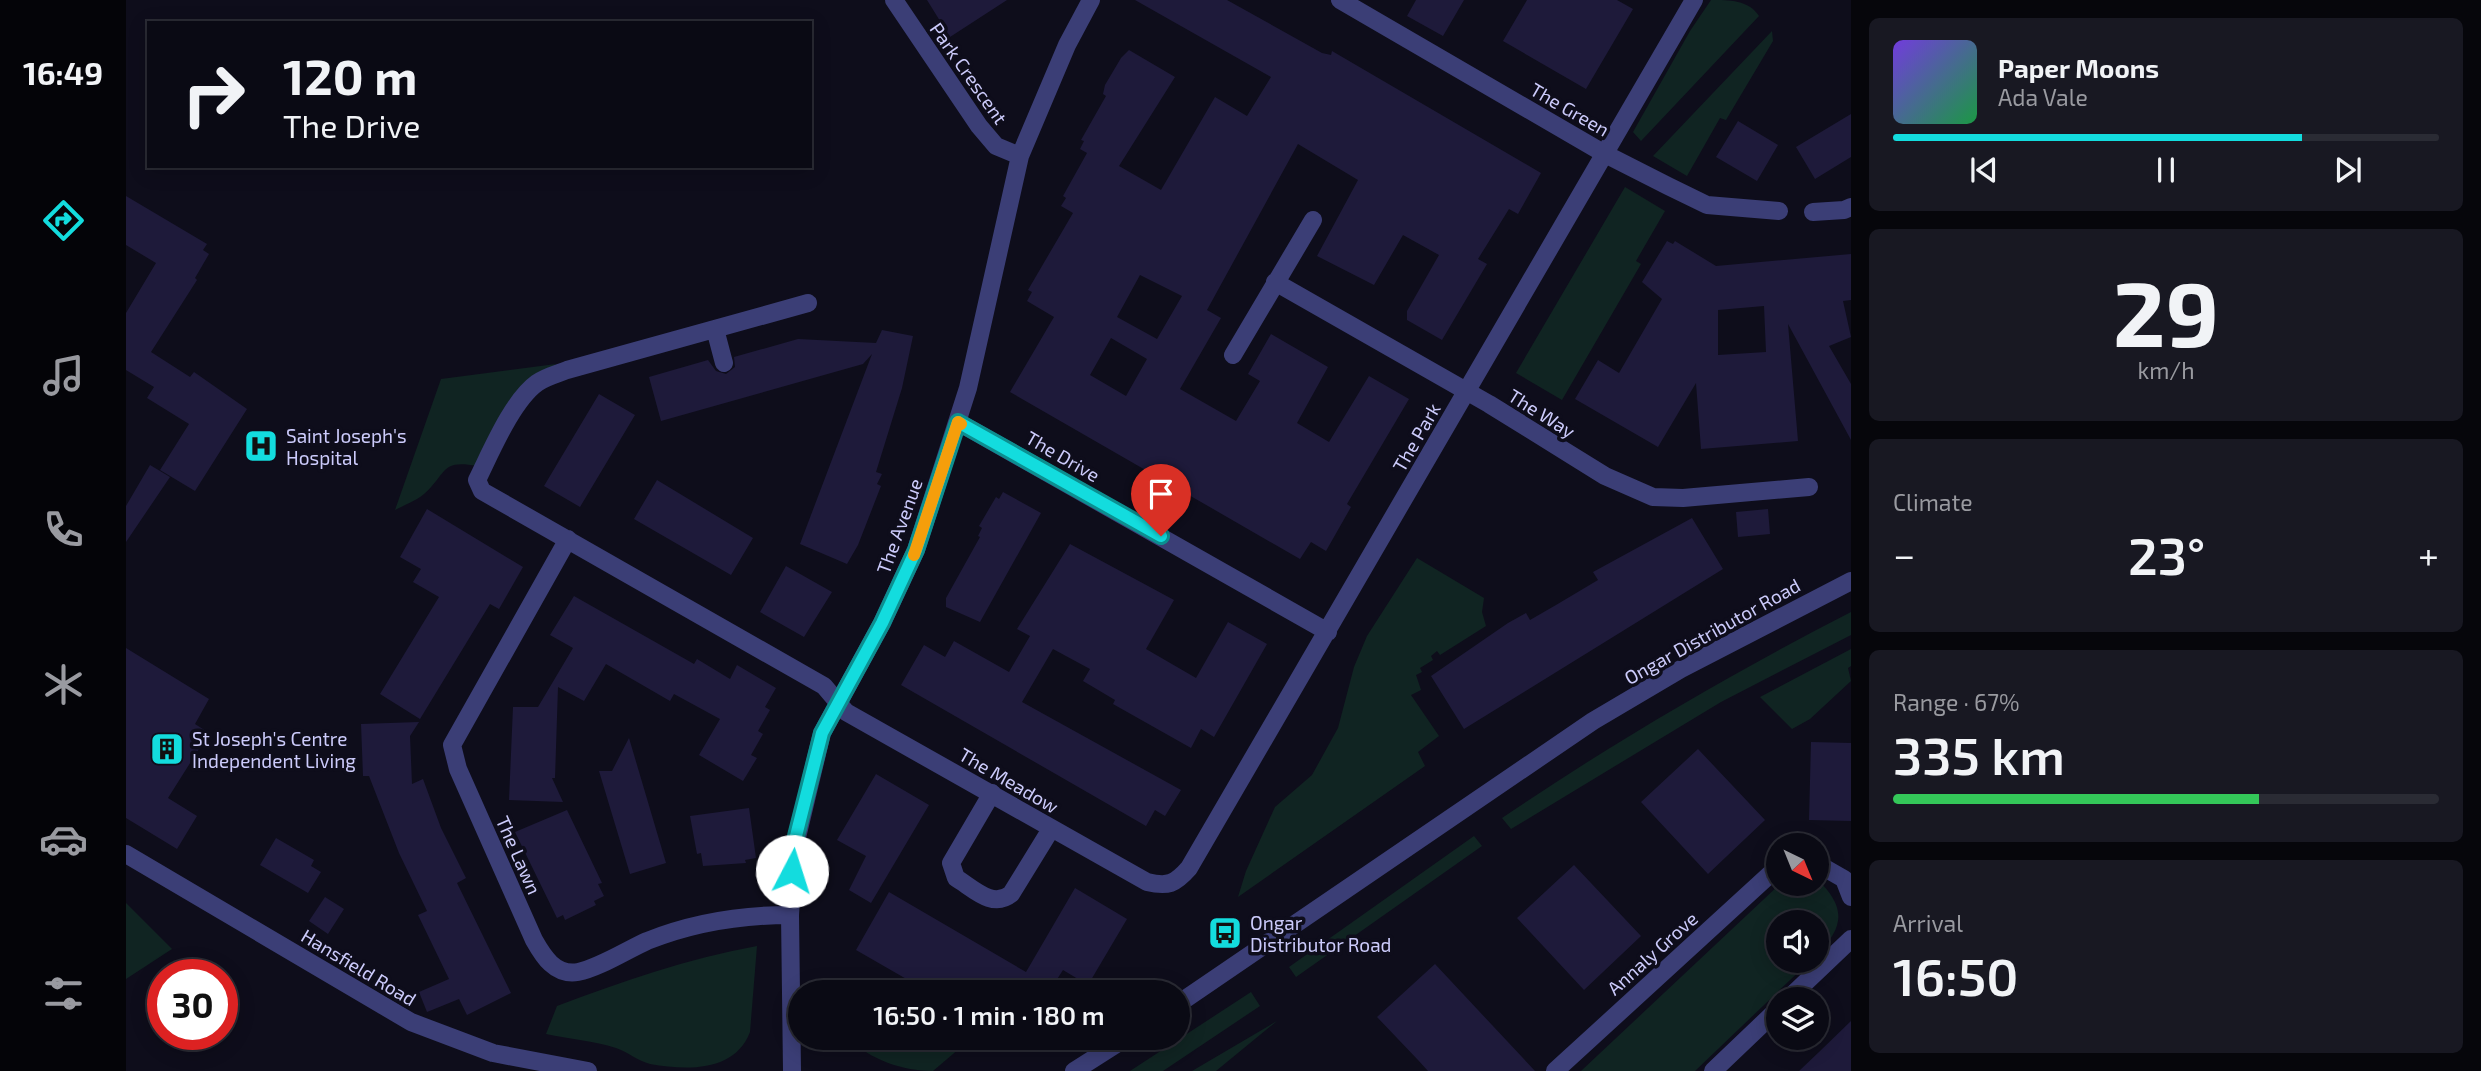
<!DOCTYPE html>
<html lang="en">
<head>
<meta charset="utf-8">
<style>
  :root { --surface:#0a0a14; --page:#181822; --text:#f1f3f6; --muted:#999aa0; --line:#2a2b34; --accent:#13dcde }
  body { margin:0; font-family:"Exo 2",sans-serif; background:var(--page); color:var(--text); height:100vh; display:flex; flex-direction:column; font-size:26px; white-space:nowrap }
  * { box-sizing:border-box; margin:0 }
  p { font-size:23px; color:var(--muted) }
  .icon { flex:none; width:38px; height:38px; fill:none; stroke:currentColor; stroke-width:2; stroke-linecap:round; stroke-linejoin:round }
  .map { position:relative; flex:1; overflow:hidden }
  .drawer { display:flex; flex-direction:column; gap:18px; padding:18px; background:#06060b; width:630px }
  .drawer>* { flex:none }
  .top-card { position:absolute; left:21px; top:21px; width:665px; height:147px; border-radius:0px; box-shadow:0 4px 18px #0003,0 0 0 2px var(--line); background:#0a0a14; color:var(--text); overflow:hidden }
  .needle { width:46px; rotate:137deg }
  .buttons { position:absolute; left:1640px; top:833px; display:grid; gap:14px }
  .buttons a { display:grid; place-items:center; width:63px; height:63px; border-radius:50%; background:var(--surface); box-shadow:0 4px 18px #0003,0 0 0 2px var(--line); font-size:35px }
  .speed { position:absolute; left:21px; top:959px; display:flex; gap:14px; font-size:35px; font-weight:700; text-align:center }
  .speed>* { display:grid; place-content:center; width:91px; height:91px; border-radius:50%; background:var(--surface); box-shadow:0 4px 18px #0003,0 0 0 2px var(--line); line-height:1 }
  .speed .limit { border:10px solid #d22; background:#fff; color:#111 }
  .pin { position:absolute; display:grid; place-items:center; width:60px; height:60px; color:#fff; margin:-72px -30px; border-radius:50% 50% 50% 0; rotate:-45deg; box-shadow:0 0 7px #0007 }
  .pin .icon { rotate:45deg }
  .me { position:absolute; width:77px; margin:-38px; rotate:5deg; stroke-linejoin:round; filter:drop-shadow(0 0 5px #0008) }
  .turn { display:flex; align-items:center; gap:24px; height:147px; padding:0 21px; font-size:32px }
  .turn .icon { width:91px; height:91px; stroke-width:2.5 }
  .turn b { display:block; font-size:49px; line-height:60px }
  .big { font-size:52px; font-weight:600; line-height:1.1 }
  .drawer .widget { flex:1; display:flex; flex-direction:column; justify-content:center; gap:10px; min-width:0; padding:0 24px; border-radius:10px; background:var(--page) }
  .drawer .dial { align-items:center; gap:0 }
  .dial b { font-size:91px; line-height:1 }
  .song { display:flex; align-items:center; gap:21px }
  .cover { width:84px; height:84px; border-radius:10px; background:linear-gradient(135deg,hsl(260 70% 55%),hsl(140 70% 35%)) }
  .played { height:7px; border-radius:4px; background:linear-gradient(90deg,var(--accent) 75%,var(--line) 75%) }
  .keys { display:flex; justify-content:space-around; direction:ltr }
  .heat { display:flex; justify-content:space-between; align-items:center; font-size:38px; direction:ltr }
  .charge { height:10px; border-radius:5px; background:linear-gradient(90deg,#34c759 67%,var(--line) 0) }
  .trip { position:absolute; left:662px; top:980px; width:402px; height:70px; border-radius:35px; background:var(--surface); box-shadow:0 4px 18px #0003,0 0 0 2px var(--line); font-weight:600; line-height:70px; text-align:center }
  main { display:flex; flex:1; min-height:0 }
  .tabs { display:flex; flex-direction:column; width:126px; justify-content:space-around; align-items:center; background:#040408; color:var(--muted) }
  .tabs .icon { width:49px; height:49px }
  .tabs .selected { color:var(--accent) }
  .tabs b { font-size:32px; color:var(--text) }
  .map>svg:first-child { display:block }
</style>
</head>
<body>
<main>
<nav class="tabs">
<b>16:49</b>
<svg class="icon selected" aria-label="directions" viewBox="0 0 24 24"><path d="M12 3l9 9-9 9-9-9zM9 14v-3h6M13 9l2 2-2 2"/></svg>
<svg class="icon" aria-label="music" viewBox="0 0 24 24"><path d="M9 18V5l10-2v13"/><circle cx="6" cy="18" r="3"/><circle cx="16" cy="16" r="3"/></svg>
<svg class="icon" aria-label="phone" viewBox="0 0 24 24"><path d="M5 4h4l2 5-3 2q2 4 5 5l2-3 5 2v4C11 20 4 13 5 4z"/></svg>
<svg class="icon" aria-label="climate" viewBox="0 0 24 24"><path d="M12 3v18M4 7l16 10M4 17L20 7"/></svg>
<svg class="icon" aria-label="car" viewBox="0 0 24 24"><path d="M5 17H2v-5l4-1 3-4h7l3 4 3 1v5h-3M9 17h6M6 11h13"/><circle cx="7" cy="17" r="2"/><circle cx="17" cy="17" r="2"/></svg>
<svg class="icon" aria-label="filters" viewBox="0 0 24 24"><path d="M4 7h16M4 17h16"/><circle cx="9" cy="7" r="2"/><circle cx="15" cy="17" r="2"/></svg>
</nav>
<div class="map">
<svg width="1725" height="1071" viewBox="0 0 1725 1071">
  <rect width="100%" height="100%" fill="#0e0d1b"/>
  <path fill="#102422" d="M 1585,0 C 1603,0 1623,0 1633,16 L 1515,141 L 1507,132 L 1564,31 Z
    M 1646,31 L 1647,41 L 1600,120 L 1594,118 L 1561,176 L 1527,156 Z
    M 1499,187 L 1539,211 L 1510,261 L 1515,264 L 1436,400 L 1390,373 Z
    M 430,364 L 395,390 L 351,466 C 314,459 321,474 298,494 C 290,501 278,505 269,510 L 315,379 Z
    M 1291,558 L 1358,598 L 1356,612 L 1360,626 L 1314,655 L 1311,651 L 1305,656 L 1307,660 L 1294,668 L 1296,672 L 1290,675 L 1295,690 L 1285,695 L 1313,736 L 1292,752 L 1299,766 L 1112,897 L 1120,871 L 1149,807 L 1186,775 L 1212,728 L 1228,667 L 1241,636 Z
    M 1725,612 L 1725,635 L 1595,702 L 1385,829 L 1376,818 C 1488,742 1604,674 1725,612 Z
    M 1725,649 L 1725,666 L 1722,668 L 1725,681 L 1684,719 L 1666,729 L 1634,697 Z
    M 1348,836 L 1356,846 L 1170,977 L 1163,967 Z
    M 1691,879 C 1720,907 1719,926 1691,955 L 1690,922 L 1652,922 L 1652,961 L 1684,961 L 1569,1071 L 1455,1071 L 1654,884 L 1690,884 Z
    M 0,903 L 46,949 L 0,979 Z
    M 631,946 L 624,1032 C 609,1071 564,1071 524,1064 C 512,1061 502,1052 490,1048 C 468,1041 443,1039 420,1034 L 431,1006 C 497,981 561,959 631,946 Z
    M 1125,992 L 1134,1006 L 1037,1071 L 1004,1071 Z
    M 1151,1021 L 1090,1071 L 1066,1071 Z
    M 723,1038 L 816,1038 L 834,1048 L 807,1071 C 777,1071 744,1060 723,1038 Z"/>
  <path fill="#1e1a3a" fill-rule="evenodd" d="M 801,0 L 881,0 L 824,37 Z
    M 1009,0 L 1101,0 L 1196,53 L 1205,55 L 1206,51 L 1415,173 L 1392,214 L 1383,209 L 1352,259 L 1361,264 L 1316,340 L 1281,320 L 1281,311 L 1313,255 L 1277,235 L 1248,285 L 1191,256 L 1232,180 L 1172,144 L 1081,310 L 1095,318 L 1054,389 L 1110,421 L 1134,381 L 1122,374 L 1145,334 L 1202,367 L 1171,423 L 1203,442 L 1243,376 L 1283,399 L 1221,504 L 1225,507 L 1200,551 L 1185,542 L 1174,559 L 884,392 L 928,317 L 901,301 L 906,292 L 902,290 L 947,213 L 935,206 L 940,198 L 937,196 L 961,153 L 954,149 L 958,141 L 955,140 L 980,96 L 977,94 L 979,85 L 995,58 L 1003,50 L 1049,77 L 993,166 L 1035,190 L 1089,97 L 1121,116 L 1145,77 ZM 1014,275 L 1056,296 L 1031,339 L 991,317 ZM 985,338 L 1021,359 L 1000,396 L 964,375 Z
    M 1290,0 L 1338,0 L 1317,36 L 1281,16 Z
    M 1401,0 L 1491,0 L 1507,9 L 1460,89 L 1377,41 Z
    M 1725,114 L 1725,157 L 1689,179 L 1670,147 Z
    M 1612,121 L 1652,145 L 1631,181 L 1590,157 Z
    M 0,196 L 81,244 L 77,250 L 83,254 L 69,278 L 71,280 L 25,352 L 64,377 L 68,372 L 121,409 L 69,491 L 34,470 L 63,424 L 21,398 L 28,387 L 0,370 L 0,313 L 30,263 L 0,245 Z
    M 1541,241 L 1547,244 L 1549,241 L 1590,266 L 1725,254 L 1725,300 L 1717,301 L 1725,337 L 1703,346 L 1725,384 L 1725,440 L 1662,324 L 1672,441 L 1575,449 L 1570,383 L 1532,447 L 1449,399 L 1472,360 L 1493,373 L 1536,299 L 1516,282 ZM 1638,306 L 1640,352 L 1592,355 L 1592,310 Z
    M 756,330 L 787,336 L 776,388 L 750,472 L 756,474 L 751,484 L 755,486 L 732,545 L 721,564 L 674,544 L 746,354 L 737,364 L 535,421 L 523,377 L 582,360 L 590,371 L 600,374 L 609,367 L 608,357 L 672,339 L 750,343 Z
    M 473,394 L 509,415 L 454,507 L 418,486 Z
    M 24,465 L 44,477 L 0,542 L 0,506 Z
    M 531,480 L 627,538 L 605,575 L 508,519 Z
    M 877,492 L 915,513 L 854,622 L 820,607 L 820,598 L 854,537 L 852,536 L 856,528 L 853,526 L 870,497 L 873,499 Z
    M 301,509 L 397,567 L 373,609 L 364,604 L 294,719 L 254,694 L 313,597 L 287,582 L 295,569 L 274,557 Z
    M 1642,509 L 1644,534 L 1612,537 L 1610,512 Z
    M 1566,518 L 1597,569 L 1338,729 L 1305,676 L 1382,623 L 1400,613 L 1404,620 L 1430,605 L 1472,580 L 1467,572 Z
    M 944,544 L 1048,600 L 1020,649 L 1070,678 L 1102,622 L 1141,644 L 1088,737 L 1075,729 L 1065,748 L 987,704 L 989,700 L 957,681 L 964,669 L 927,649 L 896,702 L 1055,790 L 1039,816 L 1029,810 L 1020,826 L 775,685 L 798,645 L 819,657 L 828,641 L 883,672 L 904,636 L 891,629 Z
    M 660,566 L 706,592 L 678,637 L 634,612 Z
    M 448,596 L 568,664 L 571,659 L 604,679 L 611,665 L 650,688 L 639,707 L 644,710 L 632,731 L 637,734 L 625,755 L 631,758 L 617,781 L 573,755 L 594,719 L 548,694 L 544,701 L 480,664 L 458,701 L 432,687 L 429,778 L 426,778 L 437,802 L 383,800 L 387,707 L 412,707 L 447,648 L 424,635 Z
    M 0,648 L 83,699 L 69,724 L 83,733 L 42,798 L 71,816 L 51,849 L 0,818 Z
    M 293,722 L 284,736 L 286,784 L 297,779 L 315,828 L 340,878 L 331,883 L 385,993 L 341,1015 L 333,999 L 301,1012 L 293,992 L 323,979 L 292,915 L 301,911 L 273,853 L 243,776 L 237,776 L 235,724 Z
    M 503,738 L 540,863 L 504,874 L 473,771 L 486,771 Z
    M 1685,742 L 1725,743 L 1725,821 L 1683,820 Z
    M 1572,749 L 1639,820 L 1582,874 L 1515,802 Z
    M 750,774 L 803,805 L 745,903 L 723,890 L 740,856 L 711,840 Z
    M 623,808 L 630,858 L 619,860 L 620,863 L 577,866 L 575,853 L 571,854 L 564,816 Z
    M 441,810 L 476,883 L 472,884 L 478,896 L 468,901 L 470,905 L 439,920 L 437,915 L 431,918 L 389,832 Z
    M 150,838 L 188,860 L 185,866 L 195,872 L 182,893 L 134,865 Z
    M 1448,865 L 1515,936 L 1458,990 L 1391,918 Z
    M 949,888 L 1001,919 L 962,985 L 937,970 L 926,987 L 936,992 L 803,992 L 730,950 L 763,892 L 900,972 Z
    M 199,897 L 218,909 L 202,934 L 183,921 Z
    M 1309,964 L 1409,1071 L 1302,1071 L 1292,1060 L 1251,1017 Z
    M 1725,1021 L 1725,1071 L 1673,1071 L 1693,1052 Z"/>
  <g fill="none" stroke-linecap="round" stroke-linejoin="round">
    <path stroke="#3b3e76" stroke-width="18" d="M 768,0 L 853,126 L 870,146 L 894,156
      M 1214,0 L 1479,154 L 1542,186 L 1581,205 L 1653,211
      M 1687,212 L 1718,210 L 1725,207
      M 1149,282 L 1363,404 L 1479,476 L 1527,497 L 1557,498 L 1683,487
      M 682,303 L 441,370 C 431,374 419,377 411,383 C 386,401 365,452 351,480 L 356,491 L 698,686 L 720,712 L 1021,882 C 1042,887 1049,884 1063,868 L 1568,0
      M 589,329 L 598,363
      M 1107,355 L 1187,220
      M 832,422 L 1202,632
      M 442,539 L 326,745 L 332,769 L 408,940 C 417,956 429,976 452,972 C 473,968 501,950 521,941 C 566,923 616,915 664,915
      M 866,793 L 825,863 L 830,878 C 847,888 866,909 885,894 L 925,829
      M 1690,863 L 1718,879 L 1725,897
      M 1662,999 L 1725,939
      M 666,1071 L 664,915 L 668,850 L 696,733 L 756,623 L 790,550 L 842,388 L 894,156 L 941,45 L 965,0
      M 1429,1071 L 1652,867
      M 1587,1071 L 1652,1009"/>
    <path stroke="#3b3e76" stroke-width="18" d="M 0,854 L 285,1022 L 367,1053 L 462,1071
      M 1052,1004 L 1467,721 L 1555,669 L 1725,581
      M 948,1071 L 1000,1038"/>
  </g>
  <g fill="none" stroke-linecap="round" stroke-linejoin="round">
    <defs>
      <path id="route" d="M 666,871 L 670,836 L 696,733 L 756,623 L 790,550 L 832,422 L 1035,536"/>
    </defs>
    <use href="#route" stroke="#0c8f90" stroke-width="18"/>
    <use href="#route" stroke="#13dcde" stroke-width="12"/>
    <path stroke="#f59e0b" stroke-width="12" d="M 788,555 L 832,422 L 835,424"/>
  </g>
  <defs>
    <symbol id="hospital-square" viewBox="-11 -11 22 22"><rect x="-9" y="-9" width="18" height="18" rx="4" fill="#13dcde" stroke="#0e0d1b"/><path d="M-5-5h3v3.5h4V-5h3V5h-3V1.5h-4V5h-3Z" fill="#111"/></symbol>
    <symbol id="building-square" viewBox="-11 -11 22 22"><rect x="-9" y="-9" width="18" height="18" rx="4" fill="#13dcde" stroke="#0e0d1b"/><path d="M-4-6H4V6H1V3H-1V6H-4ZM-2.5-4.3h1.7v1.8h-1.7ZM.8-4.3h1.7v1.8H.8ZM-2.5-1h1.7V.8h-1.7ZM.8-1h1.7V.8H.8Z" fill="#111"/></symbol>
    <symbol id="bus-square" viewBox="-11 -11 22 22"><rect x="-9" y="-9" width="18" height="18" rx="4" fill="#13dcde" stroke="#0e0d1b"/><path d="M-5-6H5V4H4V6H2V4H-2V6H-4V4H-5ZM-3.5-4V0h7V-4ZM-3.5 1.2v1.5H-2V1.2ZM2 1.2v1.5H3.5V1.2Z" fill="#111"/></symbol>
  </defs>
  <g fill-rule="evenodd">
    <use href="#hospital-square" x="116" y="427" width="38" height="38"/>
    <use href="#building-square" x="22" y="730" width="38" height="38"/>
    <use href="#bus-square" x="1080" y="914" width="38" height="38"/>
  </g>
  <g text-anchor="middle" dominant-baseline="central" stroke-width="7" stroke-linejoin="round" paint-order="stroke">
    <g font-size="19" fill="#cccbfb" stroke="#0e0d1b">
      <text transform="translate(843 73) rotate(55)">Park Crescent</text>
      <text transform="translate(1444 109) rotate(30)">The Green</text>
      <text transform="translate(1416 413) rotate(32)">The Way</text>
      <text transform="translate(1290 437) rotate(-60)">The Park</text>
      <text transform="translate(937 456) rotate(30)">The Drive</text>
      <text transform="translate(773 526) rotate(-70)">The Avenue</text>
      <text transform="translate(1586 631) rotate(-29)">Ongar Distributor Road</text>
      <text transform="translate(883 780) rotate(30)">The Meadow</text>
      <text transform="translate(393 855) rotate(66)">The Lawn</text>
      <text transform="translate(1526 953) rotate(-42)">Annaly Grove</text>
      <text transform="translate(233 967) rotate(31)">Hansfield Road</text>
    </g>
    <g font-size="19" fill="#cccbfb" stroke="#0e0d1b" text-anchor="start">
      <text x="160" y="435">Saint Joseph's<tspan x="160" dy="22">Hospital</tspan></text>
      <text x="66" y="738">St Joseph's Centre<tspan x="66" dy="22">Independent Living</tspan></text>
      <text x="1124" y="922">Ongar<tspan x="1124" dy="22">Distributor Road</tspan></text>
    </g>
  </g>
</svg>
<div class="buttons">
<a><svg class="needle" viewBox="-14 -14 28 28"><path d="M0-13l5 13h-10z" fill="#e53935"/><path d="M0 13l5-13h-10z" fill="#999aa0"/></svg></a>
<a><svg class="icon" aria-label="sound" viewBox="0 0 24 24"><path d="M4 9h4l5-4v14l-5-4H4zM17 9q2 3 0 6"/></svg></a>
<a><svg class="icon" aria-label="layers" viewBox="0 0 24 24"><path d="M12 4l9 5-9 5-9-5zM3 14l9 5 9-5"/></svg></a>
</div>
<div class="speed"><div class="limit">30</div></div>
<div class="pin" style="left:1035px;top:536px;background:#d93025"><svg class="icon" aria-label="arrive" viewBox="0 0 24 24"><path d="M6 21V4h12l-3 4 3 4H6"/></svg></div>
<svg class="me" style="left:666px;top:871px" viewBox="-20 -20 40 40"><circle r="19" fill="#fff"/><path d="M0-13L10 11 0 6-10 11z" fill="#13dcde"/></svg>
<div class="trip">16:50 · 1 min · 180 m</div>
<div class="top-card">
<div class="turn"><svg class="icon" aria-label="right" viewBox="0 0 24 24"><path d="M7 20v-9h11M14 6l5 5-5 5"/></svg><div><b>120 m</b>The Drive</div></div>
</div>
</div>
<section class="drawer">
<div class="widget">
<div class="song"><i class="cover"></i><div><b>Paper Moons</b><p>Ada Vale</p></div></div>
<div class="played"></div>
<div class="keys"><svg class="icon" aria-label="previous" viewBox="0 0 24 24"><path d="M18 5L8 12l10 7zM5 5v14"/></svg><svg class="icon" aria-label="pause" viewBox="0 0 24 24"><path d="M8 5v14M16 5v14"/></svg><svg class="icon" aria-label="next" viewBox="0 0 24 24"><path d="M6 5l10 7-10 7zM19 5v14"/></svg></div>
</div>
<div class="widget dial"><b>29</b><p>km/h</p></div>
<div class="widget"><p>Climate</p>
<div class="heat"><a>−</a><b class="big">23°</b><a>+</a></div>
</div>
<div class="widget"><p>Range · 67%</p><b class="big">335 km</b><div class="charge"></div></div>
<div class="widget"><p>Arrival</p><b class="big">16:50</b></div>
</section>
</main>
</body>
</html>
